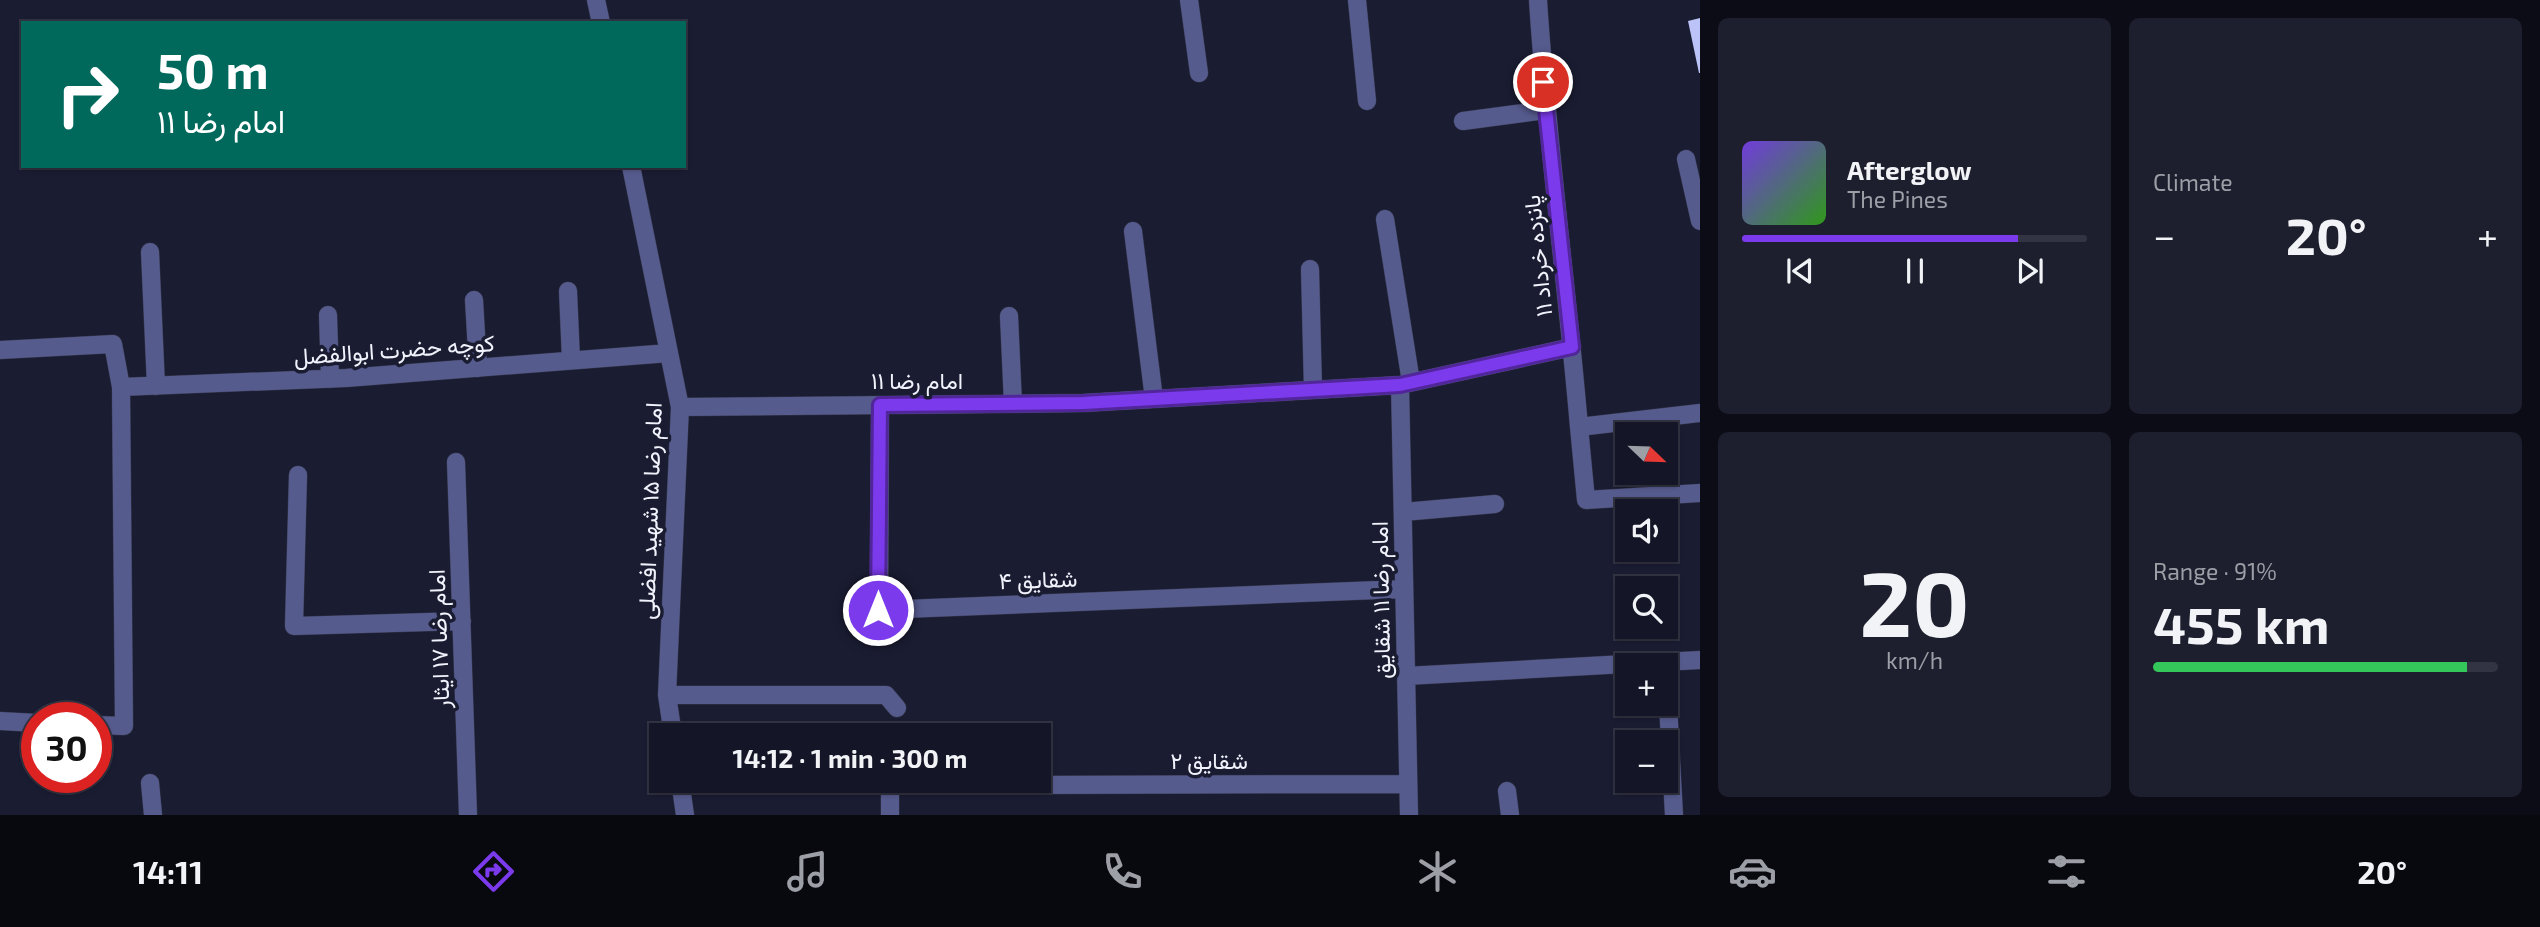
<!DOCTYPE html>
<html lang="en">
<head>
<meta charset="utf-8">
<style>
  :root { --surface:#141526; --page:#1d1e2e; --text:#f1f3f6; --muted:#9d9fa7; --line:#333443; --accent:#7c3aed }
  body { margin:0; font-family:"Exo 2",Vazirmatn,sans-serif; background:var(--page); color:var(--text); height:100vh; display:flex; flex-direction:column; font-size:26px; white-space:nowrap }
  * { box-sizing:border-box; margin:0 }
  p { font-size:23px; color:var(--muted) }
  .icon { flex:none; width:38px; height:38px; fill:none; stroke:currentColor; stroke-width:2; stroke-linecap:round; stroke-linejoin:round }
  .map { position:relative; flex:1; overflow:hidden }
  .side { display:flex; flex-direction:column; gap:18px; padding:18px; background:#0b0c15; width:840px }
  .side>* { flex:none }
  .top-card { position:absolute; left:21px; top:21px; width:665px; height:147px; border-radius:0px; box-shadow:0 2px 5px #0004,0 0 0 2px var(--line); background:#00695c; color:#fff; overflow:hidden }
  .needle { width:46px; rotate:113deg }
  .fabs { position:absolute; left:1615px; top:422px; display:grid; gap:14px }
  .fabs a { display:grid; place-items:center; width:63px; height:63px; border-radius:0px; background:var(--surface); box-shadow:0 2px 5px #0004,0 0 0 2px var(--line); font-size:35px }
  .speed { position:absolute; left:21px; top:702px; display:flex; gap:14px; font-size:35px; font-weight:700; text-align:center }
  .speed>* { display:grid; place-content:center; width:91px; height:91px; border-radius:50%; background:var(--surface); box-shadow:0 2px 5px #0004,0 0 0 2px var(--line); line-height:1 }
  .speed .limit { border:10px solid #d22; background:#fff; color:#111 }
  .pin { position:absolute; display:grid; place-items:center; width:60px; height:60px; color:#fff; margin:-30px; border:4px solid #fff; border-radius:50%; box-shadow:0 2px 7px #0007 }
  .me { position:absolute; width:77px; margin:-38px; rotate:0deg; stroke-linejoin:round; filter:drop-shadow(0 0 5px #0008) }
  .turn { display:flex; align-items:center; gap:24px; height:147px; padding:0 21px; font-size:32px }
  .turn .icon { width:91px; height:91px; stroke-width:2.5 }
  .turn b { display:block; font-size:49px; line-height:60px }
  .big { font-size:52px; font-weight:700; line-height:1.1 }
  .side .tile { flex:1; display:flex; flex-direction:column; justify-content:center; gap:10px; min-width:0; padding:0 24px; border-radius:10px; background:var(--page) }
  .side .dial { align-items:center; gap:0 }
  .dial b { font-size:91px; line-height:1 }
  .song { display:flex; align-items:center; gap:21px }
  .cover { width:84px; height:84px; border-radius:10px; background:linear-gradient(135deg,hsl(260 70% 55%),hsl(110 70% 35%)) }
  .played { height:7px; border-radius:4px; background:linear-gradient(90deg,var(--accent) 80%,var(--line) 80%) }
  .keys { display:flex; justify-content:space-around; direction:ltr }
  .heat { display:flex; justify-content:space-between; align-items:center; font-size:38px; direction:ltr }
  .charge { height:10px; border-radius:5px; background:linear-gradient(90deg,#34c759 91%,var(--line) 0) }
  .side .tiles { flex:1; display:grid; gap:18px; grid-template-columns:repeat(2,1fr) }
  .trip { position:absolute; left:649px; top:723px; width:402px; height:70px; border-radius:0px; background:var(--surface); box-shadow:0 2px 5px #0004,0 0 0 2px var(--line); font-weight:700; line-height:70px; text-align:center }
  .dock { display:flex; height:112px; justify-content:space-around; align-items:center; background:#08080f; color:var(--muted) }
  .dock .icon { width:49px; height:49px }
  .dock .on { color:var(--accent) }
  .dock b { font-size:32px; color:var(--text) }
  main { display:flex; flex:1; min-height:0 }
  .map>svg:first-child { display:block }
</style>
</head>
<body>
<main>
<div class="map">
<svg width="1700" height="815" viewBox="0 0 1700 815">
  <rect width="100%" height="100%" fill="#1a1c32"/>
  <path fill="#bcc3f7" d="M 1700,18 L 1700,73 L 1699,73 L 1688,21 Z"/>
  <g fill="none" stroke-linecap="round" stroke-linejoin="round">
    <defs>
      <path id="minor" d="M 596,0 L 601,23
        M 1189,0 L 1199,73
        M 1357,0 L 1367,101
        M 1538,0 C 1547,143 1567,284 1579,427 L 1700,413
        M 1463,121 L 1545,110
        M 1686,159 L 1700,221
        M 631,166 L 680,407 L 667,695 L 673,735
        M 1385,219 L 1411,382
        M 1133,231 L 1154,399
        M 150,252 L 156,386
        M 1310,269 L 1313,390
        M 568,291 L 571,360
        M 474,300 L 478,368
        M 328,315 L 330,379
        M 1009,316 L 1013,404
        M 0,350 L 113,344 L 121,387 L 124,726 L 96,725
        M 1400,385 L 1409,815
        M 121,387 L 346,378 L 669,353
        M 880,405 L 879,610 L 1404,589
        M 680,407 L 1083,403 L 1400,385 L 1572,347
        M 1579,427 L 1586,500 L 1700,493
        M 456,462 L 468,815
        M 298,475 L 294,626 L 462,621
        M 1403,512 L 1495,504
        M 1666,667 L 1674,815
        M 1406,676 L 1700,660
        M 667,695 L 886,695 L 897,708
        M 0,721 L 37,723
        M 680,780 L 685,815
        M 150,783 L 153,815
        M 1010,785 L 1408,784
        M 1507,791 L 1510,815
        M 890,815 L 890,794"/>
    </defs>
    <use href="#minor" stroke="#34364a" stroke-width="19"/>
    <use href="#minor" stroke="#565b8e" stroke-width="18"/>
  </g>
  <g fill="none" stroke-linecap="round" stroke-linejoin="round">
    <defs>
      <path id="route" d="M 878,610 L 880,405 L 1083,403 L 1400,385 L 1572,347 L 1543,82"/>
    </defs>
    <use href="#route" stroke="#51269a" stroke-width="18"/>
    <use href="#route" stroke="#7c3aed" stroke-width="12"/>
  </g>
  <g text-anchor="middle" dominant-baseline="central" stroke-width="7" stroke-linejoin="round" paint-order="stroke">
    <g font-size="23" fill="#f1f3fc" stroke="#1a1c32">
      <text transform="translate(1537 256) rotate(-96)">پانزده خرداد ۱۱</text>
      <text transform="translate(394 349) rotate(-4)">کوچه حضرت ابوالفضل</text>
      <text x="917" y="380">امام رضا ۱۱</text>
      <text transform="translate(649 511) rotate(-88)">امام رضا ۱۵ شهید افضلی</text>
      <text transform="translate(1038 579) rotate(-2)">شقایق ۴</text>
      <text transform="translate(1380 600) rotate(-91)">امام رضا ۱۱ شقایق</text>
      <text transform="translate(438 639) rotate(-92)">امام رضا ۱۷ ایثار</text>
      <text x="1209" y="760">شقایق ۲</text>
    </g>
  </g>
</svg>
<div class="fabs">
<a><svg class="needle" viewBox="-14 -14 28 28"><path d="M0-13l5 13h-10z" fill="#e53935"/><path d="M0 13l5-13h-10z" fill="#9d9fa7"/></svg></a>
<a><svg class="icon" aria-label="sound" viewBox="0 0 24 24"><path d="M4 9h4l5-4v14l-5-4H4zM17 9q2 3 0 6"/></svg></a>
<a><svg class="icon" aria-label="search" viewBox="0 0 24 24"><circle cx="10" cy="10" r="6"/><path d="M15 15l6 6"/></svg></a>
<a>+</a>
<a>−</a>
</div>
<div class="speed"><div class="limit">30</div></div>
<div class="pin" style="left:1543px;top:82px;background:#d93025"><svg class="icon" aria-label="arrive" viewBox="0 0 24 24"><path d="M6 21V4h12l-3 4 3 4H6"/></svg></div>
<svg class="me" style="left:878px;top:610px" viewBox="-20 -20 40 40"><circle r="17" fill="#7c3aed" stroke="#fff" stroke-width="3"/><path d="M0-11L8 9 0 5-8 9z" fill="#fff"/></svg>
<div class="trip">14:12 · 1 min · 300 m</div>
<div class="top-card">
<div class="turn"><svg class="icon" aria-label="right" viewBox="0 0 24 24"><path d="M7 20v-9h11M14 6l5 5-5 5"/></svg><div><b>50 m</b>امام رضا ۱۱</div></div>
</div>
</div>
<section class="side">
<div class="tiles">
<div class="tile">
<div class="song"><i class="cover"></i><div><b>Afterglow</b><p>The Pines</p></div></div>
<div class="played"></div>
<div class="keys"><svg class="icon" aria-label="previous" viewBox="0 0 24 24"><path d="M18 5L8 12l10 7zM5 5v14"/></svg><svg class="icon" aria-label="pause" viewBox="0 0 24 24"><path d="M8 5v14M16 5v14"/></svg><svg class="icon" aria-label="next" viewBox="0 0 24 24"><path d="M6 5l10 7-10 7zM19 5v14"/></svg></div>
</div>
<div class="tile"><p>Climate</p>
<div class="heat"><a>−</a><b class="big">20°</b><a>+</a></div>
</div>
<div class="tile dial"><b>20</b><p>km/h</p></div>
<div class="tile"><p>Range · 91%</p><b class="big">455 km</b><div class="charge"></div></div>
</div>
</section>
</main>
<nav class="dock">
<b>14:11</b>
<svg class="icon on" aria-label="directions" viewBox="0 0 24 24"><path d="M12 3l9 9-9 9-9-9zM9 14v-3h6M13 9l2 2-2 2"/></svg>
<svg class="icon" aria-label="music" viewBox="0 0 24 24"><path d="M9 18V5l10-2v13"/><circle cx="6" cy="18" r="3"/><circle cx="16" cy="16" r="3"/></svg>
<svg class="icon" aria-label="phone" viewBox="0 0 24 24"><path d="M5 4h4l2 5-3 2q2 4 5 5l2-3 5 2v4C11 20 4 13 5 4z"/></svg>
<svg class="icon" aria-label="climate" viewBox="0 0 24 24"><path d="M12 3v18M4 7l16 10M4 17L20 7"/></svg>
<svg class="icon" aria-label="car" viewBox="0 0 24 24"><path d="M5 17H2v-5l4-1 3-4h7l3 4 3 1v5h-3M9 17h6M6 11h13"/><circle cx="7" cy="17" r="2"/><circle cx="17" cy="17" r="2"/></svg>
<svg class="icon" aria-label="filters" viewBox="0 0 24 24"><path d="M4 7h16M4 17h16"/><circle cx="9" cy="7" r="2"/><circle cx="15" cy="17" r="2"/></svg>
<b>20°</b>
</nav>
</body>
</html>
